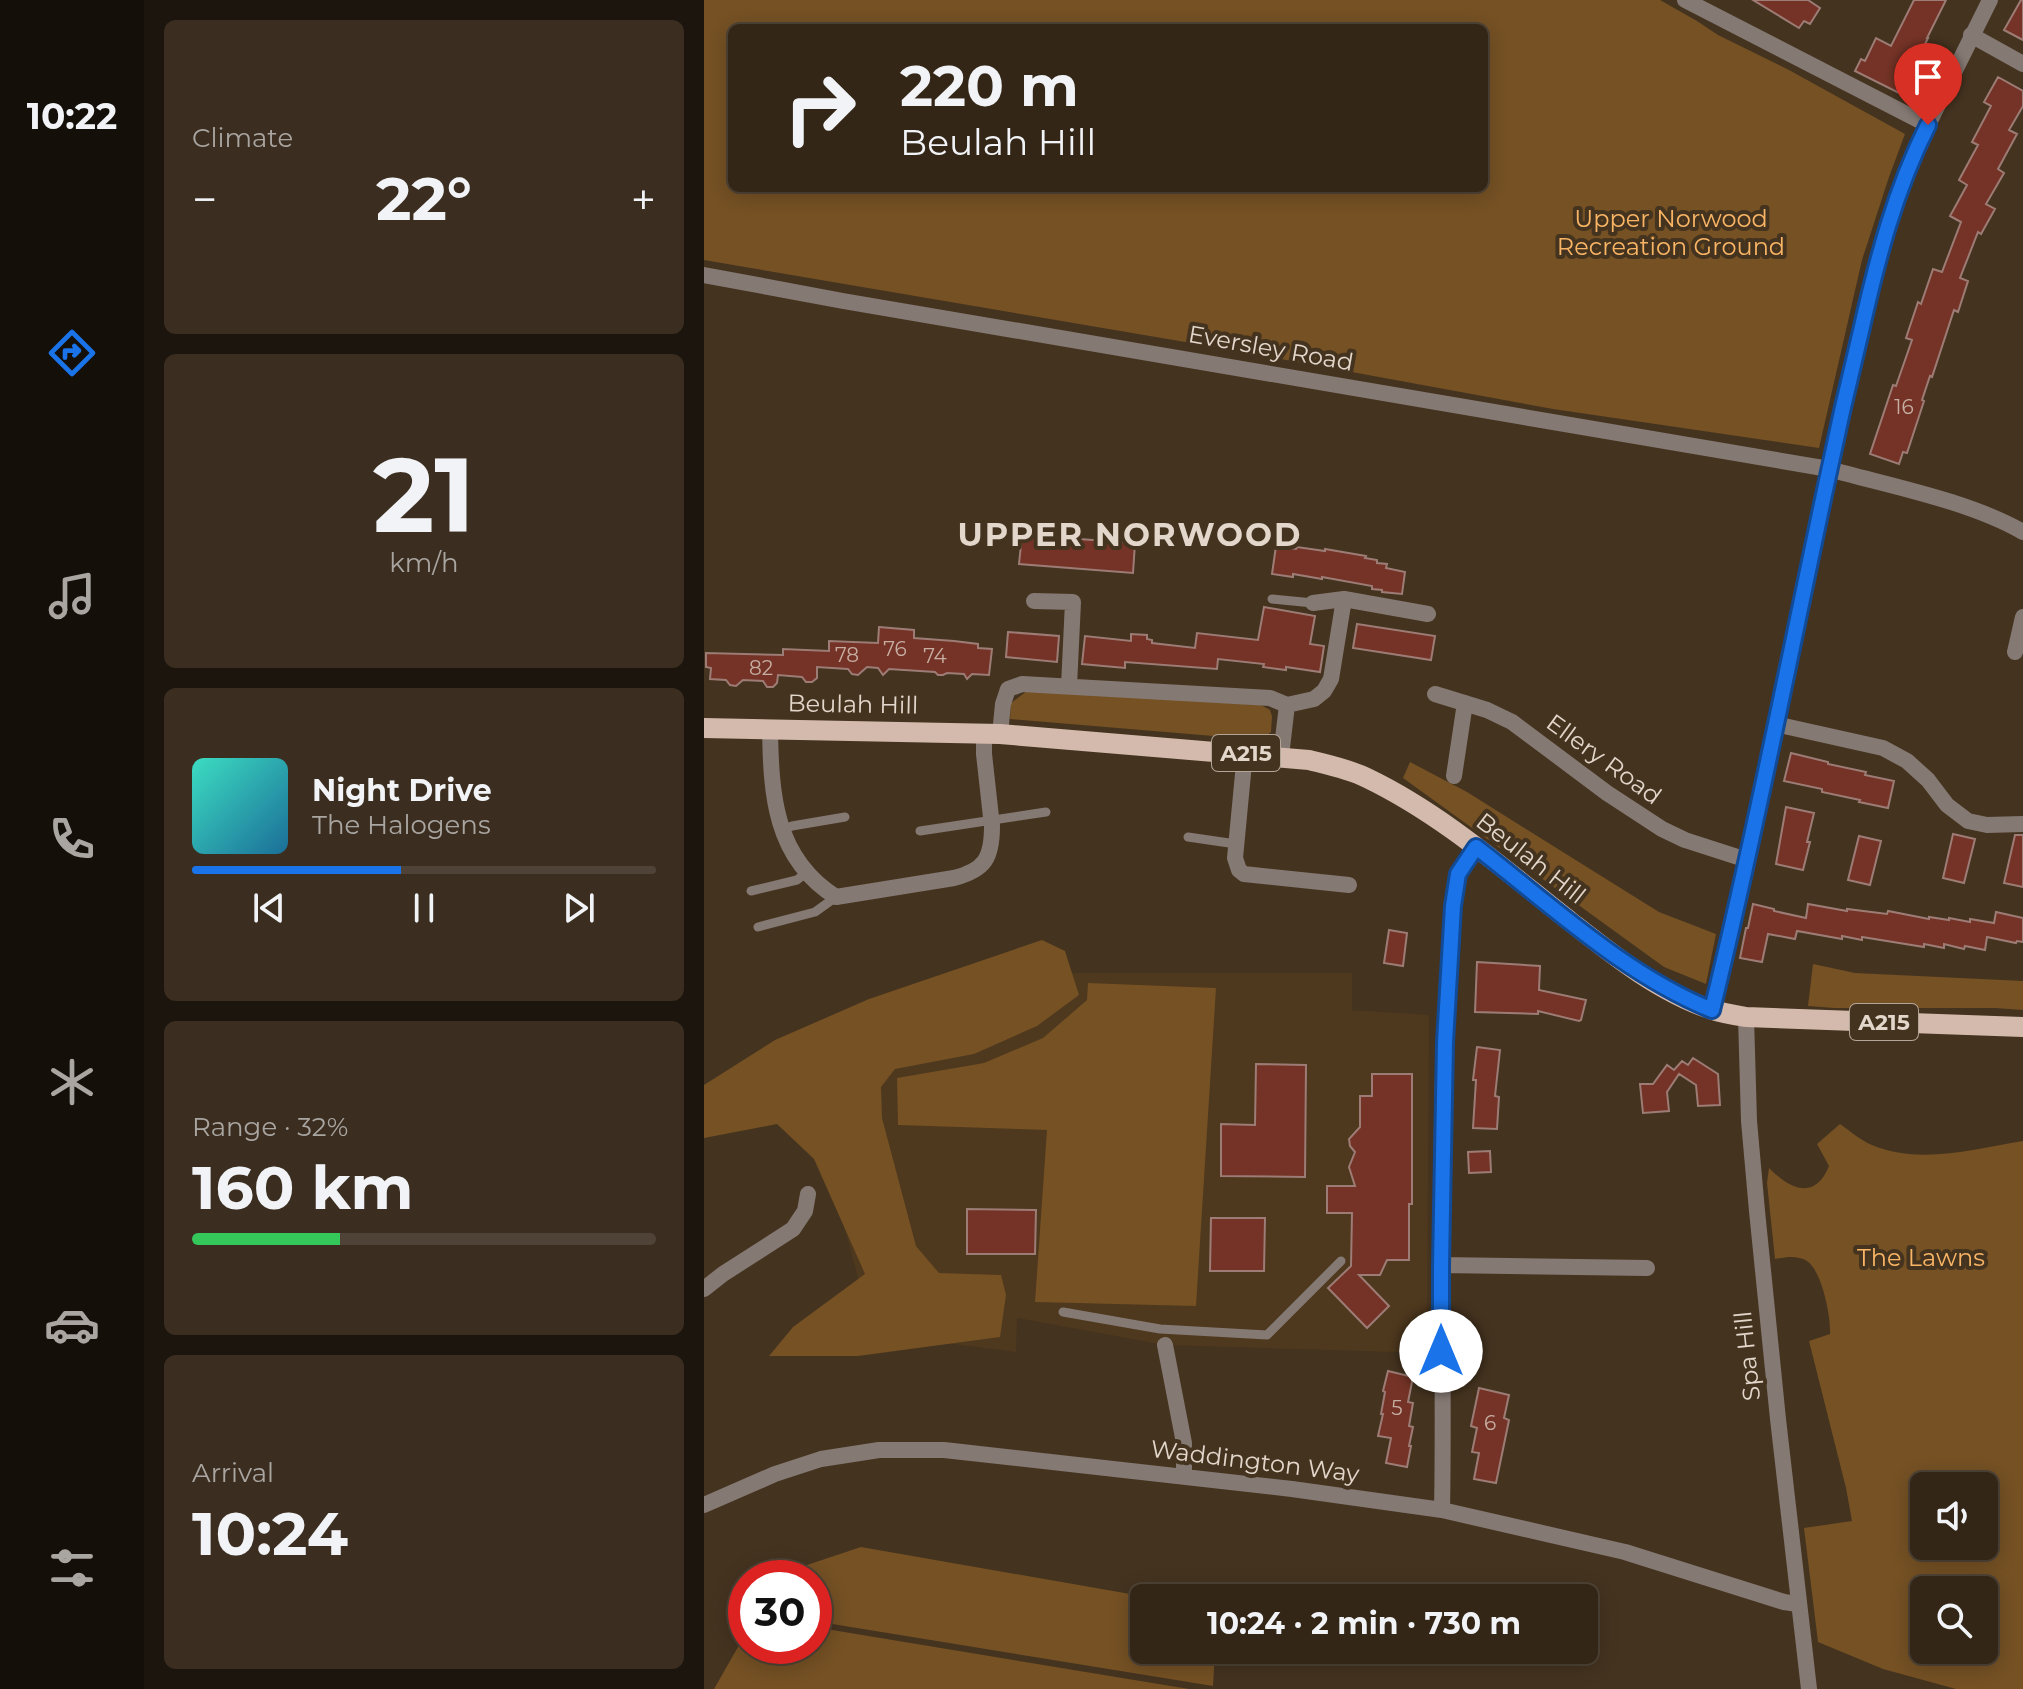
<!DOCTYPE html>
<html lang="en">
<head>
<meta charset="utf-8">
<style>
  :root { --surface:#332617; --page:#3b2e20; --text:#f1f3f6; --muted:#a9a5a1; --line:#4e4336; --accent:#1a73e8 }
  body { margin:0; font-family:Montserrat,sans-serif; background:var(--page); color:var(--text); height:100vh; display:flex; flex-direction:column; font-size:30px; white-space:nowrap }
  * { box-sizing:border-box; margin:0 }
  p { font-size:26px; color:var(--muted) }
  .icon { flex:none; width:44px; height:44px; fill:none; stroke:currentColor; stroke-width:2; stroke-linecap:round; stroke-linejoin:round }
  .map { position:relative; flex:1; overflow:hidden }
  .details { display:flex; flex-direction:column; gap:20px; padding:20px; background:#1c150d; width:560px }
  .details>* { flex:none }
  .banner { position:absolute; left:24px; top:24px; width:760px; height:168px; border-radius:12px; box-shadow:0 4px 20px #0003,0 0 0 2px var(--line); background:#332617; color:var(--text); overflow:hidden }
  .buttons { position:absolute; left:1206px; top:1472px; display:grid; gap:16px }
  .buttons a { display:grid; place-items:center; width:88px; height:88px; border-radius:12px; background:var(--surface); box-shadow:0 4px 20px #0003,0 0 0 2px var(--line); font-size:40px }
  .speed { position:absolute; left:24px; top:1560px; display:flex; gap:16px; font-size:40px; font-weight:700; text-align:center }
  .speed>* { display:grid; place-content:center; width:104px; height:104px; border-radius:50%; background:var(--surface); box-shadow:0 4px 20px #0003,0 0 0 2px var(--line); line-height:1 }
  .speed .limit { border:12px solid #d22; background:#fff; color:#111 }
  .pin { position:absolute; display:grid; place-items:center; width:68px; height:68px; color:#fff; margin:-82px -34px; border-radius:50% 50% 50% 0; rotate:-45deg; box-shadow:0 0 8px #0007 }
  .pin .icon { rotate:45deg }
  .me { position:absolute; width:88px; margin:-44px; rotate:0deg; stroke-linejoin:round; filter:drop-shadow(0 0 6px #0008) }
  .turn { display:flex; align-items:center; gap:28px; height:168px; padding:0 40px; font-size:36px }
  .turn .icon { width:104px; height:104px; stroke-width:2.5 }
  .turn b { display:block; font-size:56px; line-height:68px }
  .big { font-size:60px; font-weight:700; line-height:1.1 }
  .details .card { flex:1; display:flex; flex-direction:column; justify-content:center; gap:12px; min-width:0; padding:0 28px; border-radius:12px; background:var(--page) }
  .details .dial { align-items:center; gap:0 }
  .dial b { font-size:104px; line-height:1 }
  .song { display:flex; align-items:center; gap:24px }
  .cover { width:96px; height:96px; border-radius:12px; background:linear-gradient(135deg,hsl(170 70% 55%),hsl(200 70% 35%)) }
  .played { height:8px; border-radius:4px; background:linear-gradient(90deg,var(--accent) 45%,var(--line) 45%) }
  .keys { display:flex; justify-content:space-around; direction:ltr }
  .heat { display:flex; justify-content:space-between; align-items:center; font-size:44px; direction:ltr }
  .charge { height:12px; border-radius:6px; background:linear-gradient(90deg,#34c759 32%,var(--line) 0) }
  .trip { position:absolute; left:426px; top:1584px; width:468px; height:80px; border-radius:12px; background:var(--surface); box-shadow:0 4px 20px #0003,0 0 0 2px var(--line); font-weight:700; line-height:80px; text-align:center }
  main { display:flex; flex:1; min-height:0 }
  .tab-bar { display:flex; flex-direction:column; width:144px; justify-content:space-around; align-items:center; background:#140f09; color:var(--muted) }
  .tab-bar .icon { width:56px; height:56px }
  .tab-bar .current { color:var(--accent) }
  .tab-bar b { font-size:36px; color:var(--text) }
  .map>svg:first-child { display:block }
</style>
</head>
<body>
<main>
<nav class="tab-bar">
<b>10:22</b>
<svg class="icon current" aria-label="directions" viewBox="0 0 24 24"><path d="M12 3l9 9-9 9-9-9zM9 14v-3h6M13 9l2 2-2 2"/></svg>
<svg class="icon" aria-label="music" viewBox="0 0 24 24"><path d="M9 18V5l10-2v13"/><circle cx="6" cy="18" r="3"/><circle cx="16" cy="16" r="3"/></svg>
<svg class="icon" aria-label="phone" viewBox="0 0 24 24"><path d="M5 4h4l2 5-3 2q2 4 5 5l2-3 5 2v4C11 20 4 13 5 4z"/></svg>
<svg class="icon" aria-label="climate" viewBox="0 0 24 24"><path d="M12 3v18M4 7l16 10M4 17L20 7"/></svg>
<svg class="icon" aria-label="car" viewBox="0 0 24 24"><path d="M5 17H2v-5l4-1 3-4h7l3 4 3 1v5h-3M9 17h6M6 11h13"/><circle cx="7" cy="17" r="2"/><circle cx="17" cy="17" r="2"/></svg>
<svg class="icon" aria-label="filters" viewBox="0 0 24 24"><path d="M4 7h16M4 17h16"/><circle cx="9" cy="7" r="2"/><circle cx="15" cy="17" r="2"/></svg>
</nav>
<section class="details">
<div class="card"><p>Climate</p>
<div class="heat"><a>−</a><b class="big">22°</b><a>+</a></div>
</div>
<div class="card dial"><b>21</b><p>km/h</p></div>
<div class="card">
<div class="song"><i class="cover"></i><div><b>Night Drive</b><p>The Halogens</p></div></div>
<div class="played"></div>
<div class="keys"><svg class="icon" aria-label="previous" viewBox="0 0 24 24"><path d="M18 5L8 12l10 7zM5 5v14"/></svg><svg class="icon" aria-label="pause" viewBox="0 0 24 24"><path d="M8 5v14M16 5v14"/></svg><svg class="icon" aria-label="next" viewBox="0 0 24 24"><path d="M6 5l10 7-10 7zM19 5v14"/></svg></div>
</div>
<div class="card"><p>Range · 32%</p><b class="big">160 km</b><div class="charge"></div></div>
<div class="card"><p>Arrival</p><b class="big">10:24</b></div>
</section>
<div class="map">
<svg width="1319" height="1689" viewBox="0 0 1319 1689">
  <rect width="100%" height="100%" fill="#44331f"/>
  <path fill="#4e381e" d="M 309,973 L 648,973 L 648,1010 L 725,1015 L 723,1353 L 461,1345 L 313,1318 L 312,1352 L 169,1334 L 90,1039 Z"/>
  <path fill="#755124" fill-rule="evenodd" d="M 0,0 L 956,0 L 993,21 L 1014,35 L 1085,70 L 1201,134 L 1185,177 L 1158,260 L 1115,448 L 849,409 L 534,351 L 0,260 ZM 28,28 L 780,28 L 780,188 L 28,188 Z
    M 323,691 L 557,705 L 566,710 L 568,716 L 567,732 L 557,740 L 306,719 L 307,703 Z
    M 706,762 L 763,792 L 955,912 L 1012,934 L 1002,984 L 960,967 L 699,778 Z
    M 338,940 L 361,951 L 375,995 L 333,1026 L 270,1054 L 191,1069 L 177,1087 L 178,1118 L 212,1246 L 235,1273 L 297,1275 L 302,1295 L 296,1337 L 154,1356 L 65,1356 L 89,1327 L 161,1274 L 110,1159 L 73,1124 L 0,1138 L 0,1085 L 71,1040 L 165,999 Z
    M 1109,964 L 1151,973 L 1319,981 L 1319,1010 L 1291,1008 L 1130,1008 L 1104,1006 Z
    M 384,983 L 512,988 L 492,1306 L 331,1302 L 343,1130 L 194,1125 L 193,1078 L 280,1063 L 339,1038 L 383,1000 Z
    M 1136,1124 C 1146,1131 1156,1140 1168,1145 C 1216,1165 1270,1149 1319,1141 L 1319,1689 L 1252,1689 L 1179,1669 L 1114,1642 L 1100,1528 L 1148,1521 L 1142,1488 L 1105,1341 L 1126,1334 C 1127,1317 1118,1271 1103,1261 C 1093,1255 1082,1257 1071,1259 L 1063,1183 L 1065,1168 C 1086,1189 1111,1201 1125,1166 L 1113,1144 ZM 1280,1486 L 1280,1546 L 1220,1546 L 1220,1486 ZM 1280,1590 L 1280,1650 L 1220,1650 L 1220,1590 Z
    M 157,1547 L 449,1598 L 440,1598 L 440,1650 L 511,1650 L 509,1686 L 110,1621 L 110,1578 L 89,1578 L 100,1566 Z
    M 110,1627 L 485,1689 L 10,1689 L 34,1647 L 42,1637 L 42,1646 L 110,1646 Z"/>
  <path fill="#743326" stroke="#9c7c75" stroke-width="2" d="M 1049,0 L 1104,0 L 1116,8 L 1106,24 L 1100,21 L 1095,28 Z
    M 1210,0 L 1242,0 L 1223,38 L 1224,38 L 1203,83 L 1209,86 L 1203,97 L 1151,71 L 1157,59 L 1161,61 L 1172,38 L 1187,46 Z
    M 1317,0 L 1319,0 L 1319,40 L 1300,30 Z
    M 1294,77 L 1319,91 L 1319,106 L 1305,130 L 1313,134 L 1294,169 L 1300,173 L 1282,204 L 1291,209 L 1277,234 L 1274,232 L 1256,278 L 1264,281 L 1254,312 L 1250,310 L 1228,377 L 1226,376 L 1218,400 L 1220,401 L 1203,453 L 1199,452 L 1195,464 L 1166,454 L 1189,385 L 1192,386 L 1208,340 L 1202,338 L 1214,302 L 1217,304 L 1229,269 L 1238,272 L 1257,222 L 1246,216 L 1263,185 L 1255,180 L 1274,145 L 1268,142 L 1287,106 L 1280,102 Z
    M 318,535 L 431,543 L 429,573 L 315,564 Z
    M 572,546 L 592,549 L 593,547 L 621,551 L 621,549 L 662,556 L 661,558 L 673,560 L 673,563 L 683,564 L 682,568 L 701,572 L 698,594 L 678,592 L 678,590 L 668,589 L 668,586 L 618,577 L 618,579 L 589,574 L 589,577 L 568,574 Z
    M 560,607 L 611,616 L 606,644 L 620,646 L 616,672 L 582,667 L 582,670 L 559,667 L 560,664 L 514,659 L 513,669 L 421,662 L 421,668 L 378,664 L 381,636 L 427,641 L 427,634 L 443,635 L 443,639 L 448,640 L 448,643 L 491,648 L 493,633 L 554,640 Z
    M 653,624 L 731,636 L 727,660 L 649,648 Z
    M 175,627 L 210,630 L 210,638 L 250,641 L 274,644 L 274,648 L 288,649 L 285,675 L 268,674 L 263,679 L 260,674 L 243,673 L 239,675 L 234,675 L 231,672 L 185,669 L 179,675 L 174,668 L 163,667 L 154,675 L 148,674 L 144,669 L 113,667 L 113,678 L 108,682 L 102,682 L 98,677 L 74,675 L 73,683 L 69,687 L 63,687 L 59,681 L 39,680 L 32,686 L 26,685 L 22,680 L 6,679 L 7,668 L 2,667 L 2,653 L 79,655 L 79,649 L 125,651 L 125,641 L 174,643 Z
    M 304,632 L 355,636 L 353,662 L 302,657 Z
    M 1087,753 L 1124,762 L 1124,764 L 1162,772 L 1161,775 L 1190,781 L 1184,808 L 1155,802 L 1156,800 L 1118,792 L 1118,789 L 1080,781 Z
    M 1082,807 L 1110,813 L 1103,842 L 1106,842 L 1099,870 L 1072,864 Z
    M 1249,834 L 1271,839 L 1260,883 L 1239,878 Z
    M 1311,835 L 1319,835 L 1319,887 L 1300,883 Z
    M 1155,836 L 1177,841 L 1166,885 L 1144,880 Z
    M 1049,904 L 1070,909 L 1070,911 L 1102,918 L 1104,904 L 1143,911 L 1143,909 L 1183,914 L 1184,911 L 1225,919 L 1225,917 L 1245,920 L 1245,918 L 1266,922 L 1266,919 L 1290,923 L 1292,912 L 1319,918 L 1319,942 L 1313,941 L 1312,943 L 1283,937 L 1281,950 L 1261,946 L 1260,949 L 1240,944 L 1240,948 L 1220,944 L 1220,947 L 1158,937 L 1158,940 L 1138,936 L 1138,939 L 1093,931 L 1091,939 L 1064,934 L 1058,962 L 1036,958 L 1042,928 L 1044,928 Z
    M 685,930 L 703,933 L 699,966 L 680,963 Z
    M 773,962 L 836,966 L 835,990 L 882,1000 L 877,1020 L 875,1021 L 834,1011 L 834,1014 L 771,1012 Z
    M 773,1047 L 796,1050 L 791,1096 L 795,1097 L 793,1129 L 769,1128 L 772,1080 L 769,1080 Z
    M 989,1058 L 1014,1074 L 1016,1105 L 994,1106 L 992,1085 L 975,1074 L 963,1092 L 965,1111 L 939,1113 L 936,1084 L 949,1084 L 963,1065 L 970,1070 L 978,1061 L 984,1065 Z
    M 552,1064 L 602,1065 L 601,1177 L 517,1176 L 517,1124 L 551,1125 Z
    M 668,1074 L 708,1074 L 708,1204 L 705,1204 L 705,1260 L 683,1260 L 676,1275 L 655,1275 L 685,1306 L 663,1328 L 624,1288 L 647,1266 L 648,1213 L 623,1213 L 623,1186 L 651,1186 L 645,1167 L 651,1152 L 646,1146 L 645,1139 L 656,1127 L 656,1096 L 668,1096 Z
    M 786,1151 L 787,1172 L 765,1173 L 764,1152 Z
    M 263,1209 L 332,1210 L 331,1254 L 263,1254 Z
    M 507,1218 L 561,1218 L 560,1271 L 506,1271 Z
    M 684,1371 L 709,1377 L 704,1402 L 709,1403 L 705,1426 L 709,1427 L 705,1446 L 707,1446 L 703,1467 L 682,1463 L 687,1438 L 674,1436 L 679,1414 L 677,1414 L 681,1392 L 679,1391 Z
    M 775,1388 L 805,1395 L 800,1418 L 805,1420 L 792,1483 L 770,1479 L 775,1453 L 768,1452 L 773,1428 L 767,1426 Z"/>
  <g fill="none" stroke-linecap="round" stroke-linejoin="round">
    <path stroke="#857973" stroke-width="9" d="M 568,599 L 609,603
      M 78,830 L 88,826 L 141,817
      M 216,831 L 342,812
      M 484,837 L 532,844
      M 47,891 L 93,880 L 103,872
      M 54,927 L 111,912 L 132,897
      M 359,1312 L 456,1329 L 563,1335 L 637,1261"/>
    <path stroke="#857973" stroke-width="16" d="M 981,0 L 1224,125
      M 1267,35 L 1319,64
      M 0,275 L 139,301 L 1125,469 C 1186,486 1265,501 1319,532
      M 330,601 L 369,602 L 365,686
      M 609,603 L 640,599 L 724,614
      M 1311,652 L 1319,617
      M 731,694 L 783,710 L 808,722 L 903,793 L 958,829 L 981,840 L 1043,860
      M 1071,724 L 1179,748 L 1203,761 L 1224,780 L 1243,805 L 1264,821 L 1283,825 L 1319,824
      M 66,728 C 67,794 70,858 132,897 L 250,878 C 281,870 288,858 288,826 L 280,754 L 280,734
      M 296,734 L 299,704 L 304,689 L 318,684 L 566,698 L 583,705
      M 541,753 L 531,858 L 535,870 L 540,874 L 645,885
      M 577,756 L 583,705 L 610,699 L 620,691 L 627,679 L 640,599
      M 750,776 L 761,703
      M 737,1265 L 943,1268
      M 0,1289 L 19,1274 L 89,1229 L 101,1211 L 104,1194
      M 461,1345 L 480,1443 L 480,1476
      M 0,1505 L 71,1474 L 117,1459 L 175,1450 L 240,1450 L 588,1489 L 738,1510 L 921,1552 L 1080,1602 L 1094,1604
      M 738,1510 C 742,1301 728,1090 752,881 L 759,865 L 772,847"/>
    <path stroke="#857973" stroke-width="16" d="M 1008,1010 L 1043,860 L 1135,420 L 1171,270 L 1183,229 L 1214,145 L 1286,0
      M 1042,1017 L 1045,1121 L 1053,1211 L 1074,1419 L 1105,1689"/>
    <path stroke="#d4baad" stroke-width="20" d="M 0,728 L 296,734 L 605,760 C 625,765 645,769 663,778 C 738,814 802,871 867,922 C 909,955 955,992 1006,1009 C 1017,1013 1030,1015 1042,1017 L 1319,1027"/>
  </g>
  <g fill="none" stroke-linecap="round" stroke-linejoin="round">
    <defs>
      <path id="route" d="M 737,1351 L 737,1265 L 741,1042 L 749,906 L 754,874 L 772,847 C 846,904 921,975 1008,1010 C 1050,838 1084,664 1121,490 C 1132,437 1144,384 1157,331 C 1173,260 1191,190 1224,125"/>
    </defs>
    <use href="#route" stroke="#114b97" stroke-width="20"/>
    <use href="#route" stroke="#1a73e8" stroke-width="14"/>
  </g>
  <g text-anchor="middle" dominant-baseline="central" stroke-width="8" stroke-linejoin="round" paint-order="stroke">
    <g font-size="20" fill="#c7aea2">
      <text x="1200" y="407">16</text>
      <text x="191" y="649">76</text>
      <text x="143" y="655">78</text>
      <text x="231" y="656">74</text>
      <text x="57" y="668">82</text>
      <text x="693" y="1408">5</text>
      <text x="786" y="1423">6</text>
    </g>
    <g fill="#44331f" stroke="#b3a697" stroke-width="2">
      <rect x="508" y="735" width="68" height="36" rx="6"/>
      <rect x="1146" y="1004" width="68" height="36" rx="6"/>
    </g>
    <g font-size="22" font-weight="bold" fill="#e3d7cb">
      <text x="542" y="753">A215</text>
      <text x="1180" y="1022">A215</text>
    </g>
    <g font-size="24" fill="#f9b565" stroke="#44331f">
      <text x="967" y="218">Upper Norwood<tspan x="967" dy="28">Recreation Ground</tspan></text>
      <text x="1217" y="1257">The Lawns</text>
    </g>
    <g font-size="24" fill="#e3d7cb" stroke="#44331f">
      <text transform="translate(567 348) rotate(10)">Eversley Road</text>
      <text transform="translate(149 704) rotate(1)">Beulah Hill</text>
      <text transform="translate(900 759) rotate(36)">Ellery Road</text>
      <text transform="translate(827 858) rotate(38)">Beulah Hill</text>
      <text transform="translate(1043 1356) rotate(-96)">Spa Hill</text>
      <text transform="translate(551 1461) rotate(7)">Waddington Way</text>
    </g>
    <g font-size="32" font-weight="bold" letter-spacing="2" fill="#e3d7cb" stroke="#44331f">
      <text x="426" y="534">UPPER NORWOOD</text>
    </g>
  </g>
</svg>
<div class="buttons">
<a><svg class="icon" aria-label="sound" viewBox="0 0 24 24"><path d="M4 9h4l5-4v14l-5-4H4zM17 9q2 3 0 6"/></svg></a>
<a><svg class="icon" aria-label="search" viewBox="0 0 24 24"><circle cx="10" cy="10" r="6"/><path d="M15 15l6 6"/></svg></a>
</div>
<div class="speed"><div class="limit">30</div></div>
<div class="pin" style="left:1224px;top:125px;background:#d93025"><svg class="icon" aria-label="arrive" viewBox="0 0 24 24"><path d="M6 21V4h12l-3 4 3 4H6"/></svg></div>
<svg class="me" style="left:737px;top:1351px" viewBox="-20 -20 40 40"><circle r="19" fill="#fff"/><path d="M0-13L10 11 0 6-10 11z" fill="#1a73e8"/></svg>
<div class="trip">10:24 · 2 min · 730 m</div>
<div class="banner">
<div class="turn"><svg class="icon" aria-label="right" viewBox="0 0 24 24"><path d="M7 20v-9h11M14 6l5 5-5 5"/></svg><div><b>220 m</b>Beulah Hill</div></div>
</div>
</div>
</main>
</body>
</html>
